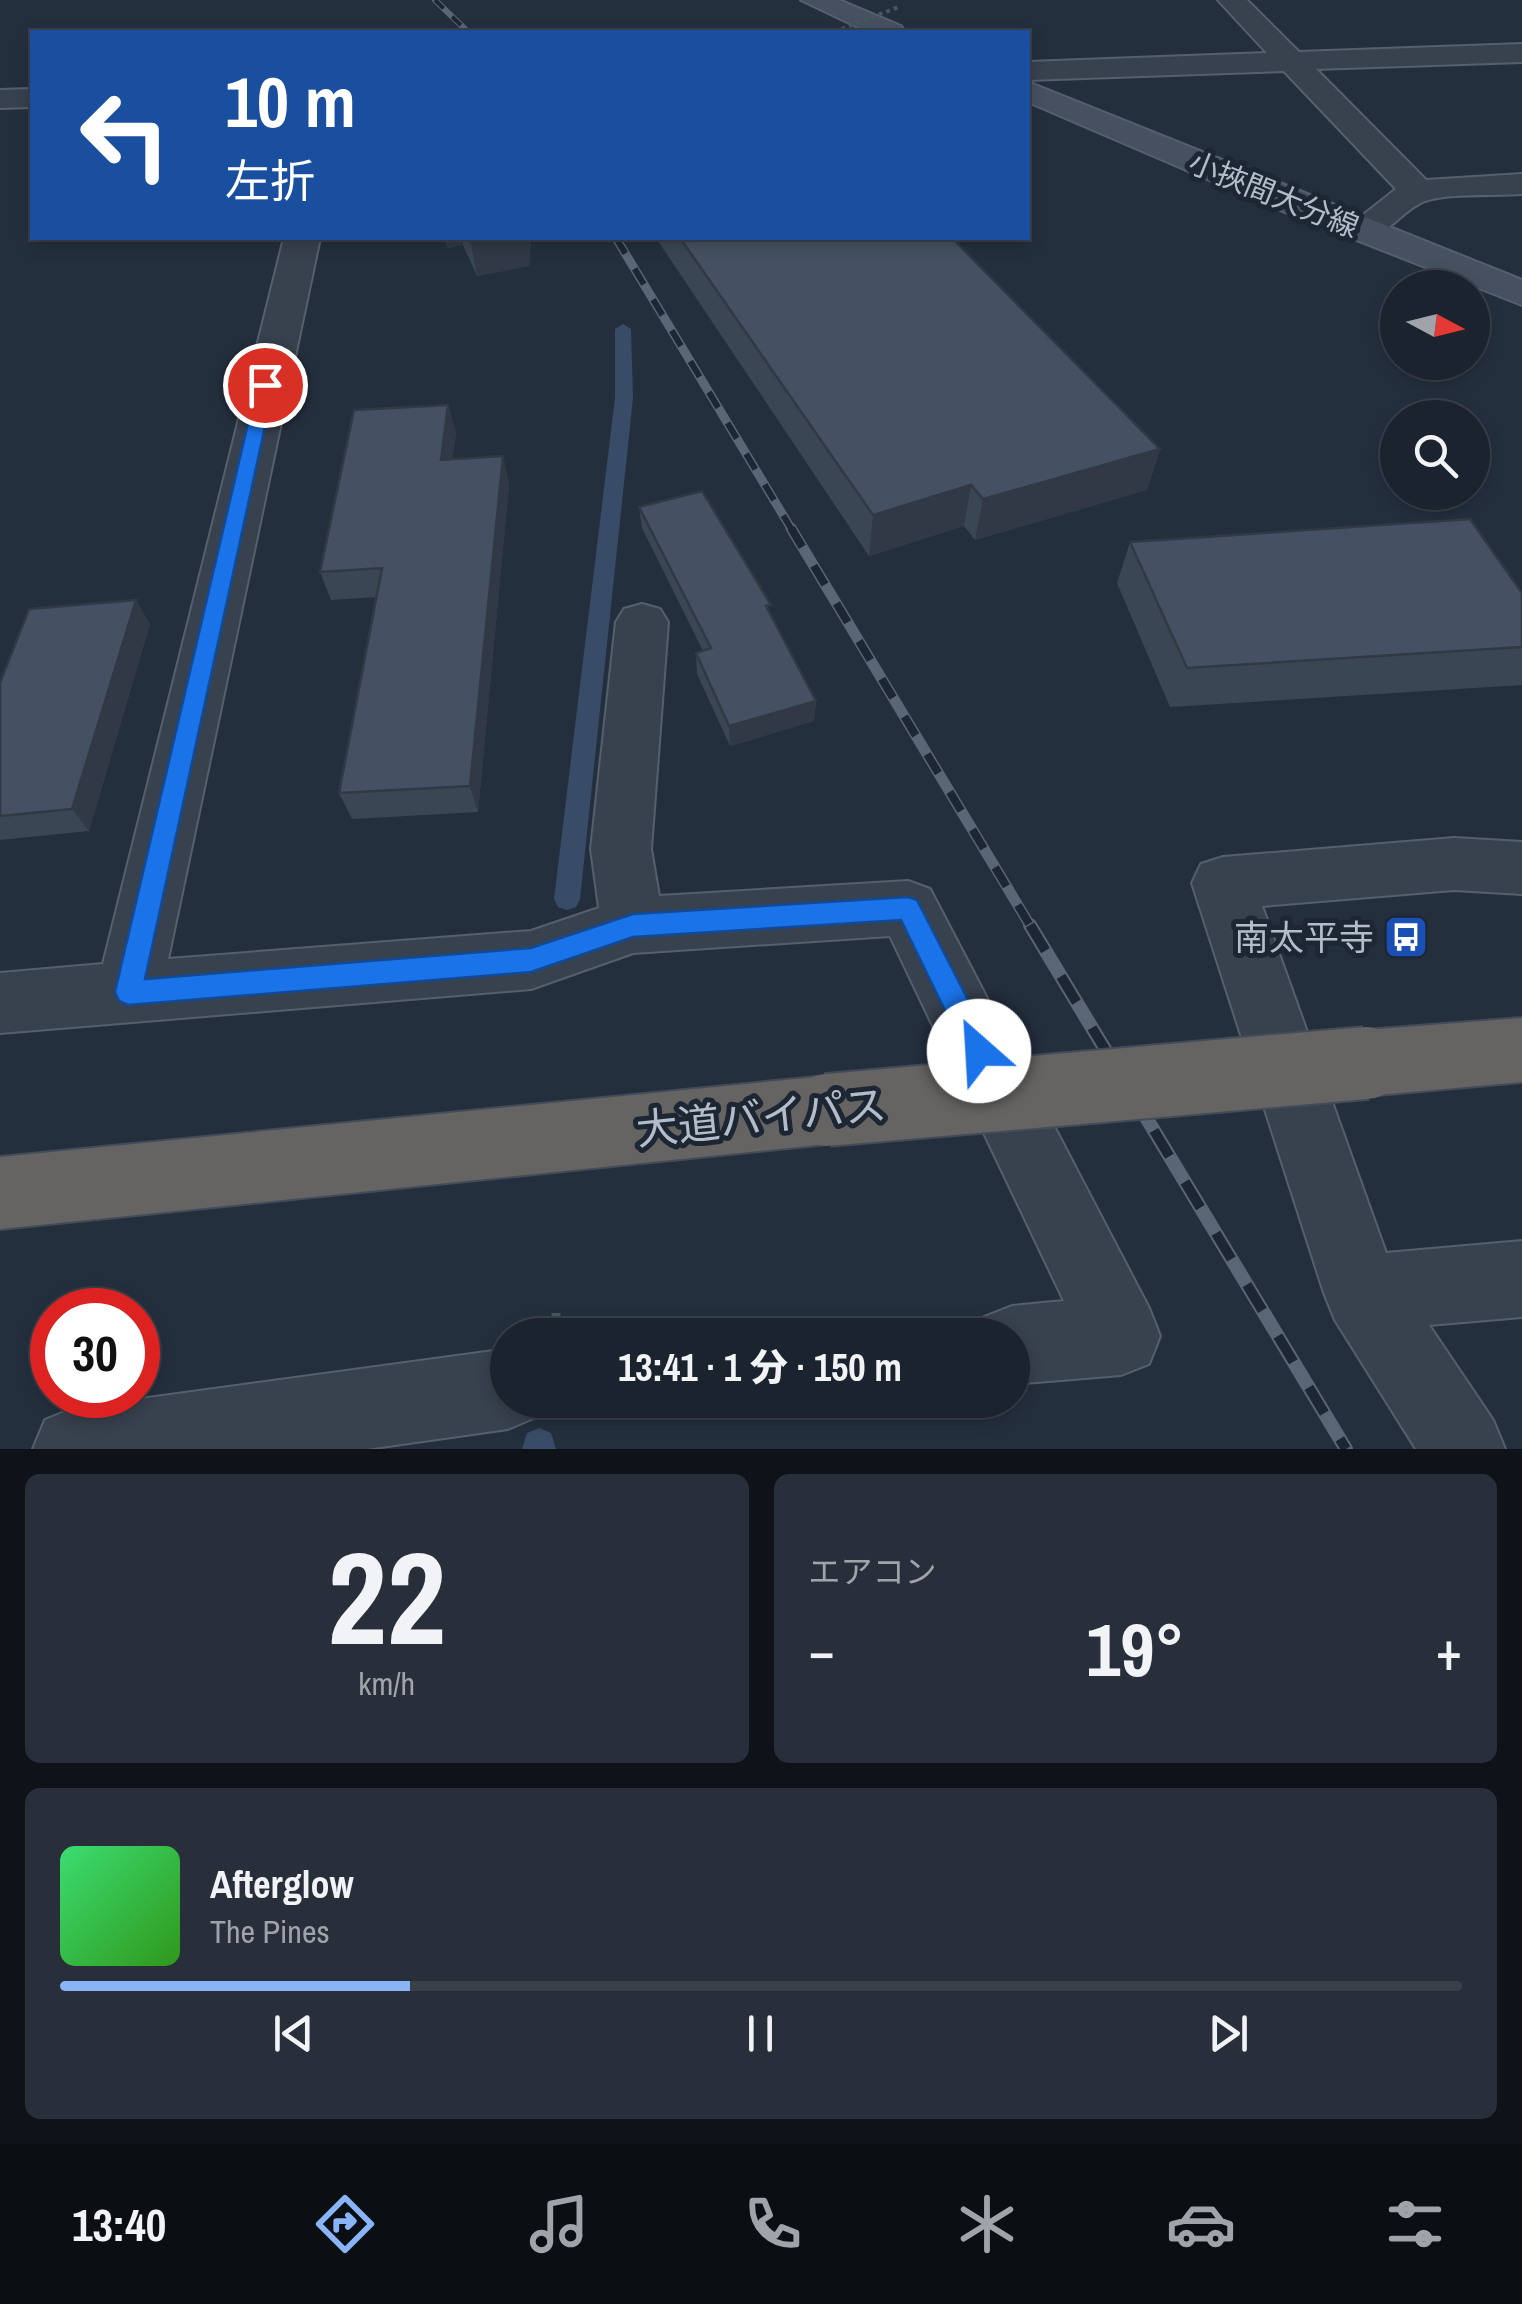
<!DOCTYPE html>
<html lang="ja">
<head>
<meta charset="utf-8">
<style>
  :root { --surface:#1b232e; --page:#282f3a; --text:#f1f3f6; --muted:#a0a4aa; --line:#39404a; --accent:#8ab4f8 }
  body { margin:0; font-family:"Archivo Narrow","Noto Sans JP",sans-serif; background:var(--page); color:var(--text); height:100vh; display:flex; flex-direction:column; font-size:38px; white-space:nowrap }
  * { box-sizing:border-box; margin:0 }
  p { font-size:32px; color:var(--muted) }
  .icon { flex:none; width:55px; height:55px; fill:none; stroke:currentColor; stroke-width:2; stroke-linecap:round; stroke-linejoin:round }
  .map { position:relative; height:1449px; overflow:hidden }
  .sheet { display:flex; flex-direction:column; gap:25px; padding:25px; background:#0f1319; flex:1 }
  .sheet>* { flex:none }
  .banner { position:absolute; left:30px; top:30px; width:1000px; height:210px; border-radius:0px; box-shadow:0 5px 15px #0003,0 0 0 2px var(--line); background:#1a4fa0; color:#fff; overflow:hidden }
  .needle { width:65px; rotate:97deg }
  .fabs { position:absolute; left:1380px; top:270px; display:grid; gap:20px }
  .fabs a { display:grid; place-items:center; width:110px; height:110px; border-radius:50%; background:var(--surface); box-shadow:0 5px 15px #0003,0 0 0 2px var(--line); font-size:50px }
  .speed { position:absolute; left:30px; top:1288px; display:flex; gap:20px; font-size:50px; font-weight:700; text-align:center }
  .speed>* { display:grid; place-content:center; width:130px; height:130px; border-radius:50%; background:var(--surface); box-shadow:0 5px 15px #0003,0 0 0 2px var(--line); line-height:1 }
  .speed .limit { border:15px solid #d22; background:#fff; color:#111 }
  .pin { position:absolute; display:grid; place-items:center; width:85px; height:85px; color:#fff; margin:-42px; border:5px solid #fff; border-radius:50%; box-shadow:0 2px 10px #0007 }
  .me { position:absolute; width:110px; margin:-55px; rotate:334deg; stroke-linejoin:round; filter:drop-shadow(0 0 8px #0008) }
  .turn { display:flex; align-items:center; gap:35px; height:210px; padding:0 30px; font-size:45px }
  .turn .icon { width:130px; height:130px; stroke-width:2.5 }
  .turn b { display:block; font-size:70px; line-height:85px }
  .big { font-size:75px; font-weight:800; line-height:1.1 }
  .sheet .tile { flex:1; display:flex; flex-direction:column; justify-content:center; gap:15px; min-width:0; padding:0 35px; border-radius:15px; background:var(--page) }
  .sheet .dial { align-items:center; gap:0 }
  .dial b { font-size:130px; line-height:1 }
  .song { display:flex; align-items:center; gap:30px }
  .cover { width:120px; height:120px; border-radius:15px; background:linear-gradient(135deg,hsl(140 70% 55%),hsl(110 70% 35%)) }
  .played { height:10px; border-radius:5px; background:linear-gradient(90deg,var(--accent) 25%,var(--line) 25%) }
  .keys { display:flex; justify-content:space-around; direction:ltr }
  .heat { display:flex; justify-content:space-between; align-items:center; font-size:55px; direction:ltr }
  .sheet .tiles { flex:1; display:grid; gap:25px; grid-template-columns:1fr 1fr }
  .tile:last-child { grid-column:span 2 }
  .trip { position:absolute; left:490px; top:1318px; width:540px; height:100px; border-radius:50px; background:var(--surface); box-shadow:0 5px 15px #0003,0 0 0 2px var(--line); font-weight:800; line-height:100px; text-align:center }
  .dock { display:flex; height:160px; justify-content:space-around; align-items:center; background:#0b0e12; color:var(--muted) }
  .dock .icon { width:70px; height:70px }
  .dock .on { color:var(--accent) }
  .dock b { font-size:45px; color:var(--text) }
  .map>svg:first-child { display:block }
</style>
</head>
<body>
<div class="map">
<svg width="1522" height="1449" viewBox="0 0 1522 1449">
  <rect width="100%" height="100%" fill="#242f3e"/>
  <g fill="none" stroke-linecap="round" stroke-linejoin="round">
    <path fill="#394c67" fill-rule="evenodd" d="M 623,324 L 631,329 L 633,398 L 580,899 L 576,907 L 567,910 L 558,907 L 554,899 L 615,398 L 615,329 Z
      M 539,1428 L 551,1433 L 556,1449 L 522,1449 L 527,1433 Z"/>
    <defs>
      <path id="minor" d="M 1218,0 L 1247,0 L 1299,52 L 1522,44 L 1522,62 L 1316,69 L 1426,180 L 1522,174 L 1522,194 C 1497,196 1447,193 1425,201 C 1397,212 1384,246 1349,238 L 1344,230 L 1396,189 L 1284,71 L 1028,80 L 1028,62 L 1267,53 Z
        M 32,89 L 32,107 L 0,108 L 0,90 Z
        M 284,238 L 320,238 L 168,959 L 531,931 L 599,908 L 591,849 L 616,622 L 624,609 L 642,604 L 660,609 L 668,622 L 651,849 L 659,896 L 908,881 L 930,889 L 1149,1308 L 1160,1336 L 1149,1364 L 1121,1375 L 1012,1384 L 1012,1335 L 977,1335 L 984,1317 L 1012,1306 L 1064,1301 L 890,936 L 633,953 L 531,989 L 0,1033 L 0,973 L 103,964 Z
        M 1454,838 L 1522,842 L 1522,894 L 1454,890 L 1262,906 L 1386,1253 L 1522,1241 L 1522,1317 L 1429,1325 L 1493,1420 L 1505,1449 L 1416,1449 L 1335,1320 L 1324,1293 L 1192,883 L 1201,864 L 1223,857 Z
        M 508,1349 L 508,1400 L 544,1400 L 536,1417 L 508,1429 L 367,1449 L 33,1449 L 45,1420 L 74,1408 Z"/>
      <path id="secondary" d="M 801,0 L 839,0 L 901,26 L 905,32 L 868,32 Z
        M 1028,82 L 1522,280 L 1522,305 L 1270,206 L 1028,102 Z"/>
      <path id="trunk" d="M 1522,1018 L 1522,1082 L 1366,1096 L 1342,1086 L 1332,1063 L 1342,1040 L 1366,1030 Z
        M 827,1076 L 852,1086 L 862,1110 L 852,1134 L 827,1144 L 0,1229 L 0,1157 Z"/>
    </defs>
    <use href="#minor" stroke="#565f6c" stroke-width="4"/>
    <use href="#secondary" stroke="#565f6c" stroke-width="4"/>
    <use href="#trunk" stroke="#434c59" stroke-width="4"/>
    <path stroke="#44595c" stroke-width="9" stroke-dasharray="10 10" stroke-linecap="butt" d="M 556,1313 L 556,1335"/>
    <use href="#minor" fill="#38414e" fill-rule="evenodd"/>
    <use href="#secondary" fill="#465061" fill-rule="evenodd"/>
    <use href="#trunk" fill="#656462" fill-rule="evenodd"/>
    <defs>
      <path id="rail-far3" d="M 435,0 L 468,32"/>
      <path id="rail-far2" d="M 616,238 L 792,530"/>
      <path id="rail-far1" d="M 791,528 L 1031,927"/>
      <path id="rail" d="M 1030,925 L 1346,1449"/>
    </defs>
    <use href="#rail-far3" stroke="#5a6575" stroke-width="6"/>
    <use href="#rail-far2" stroke="#5a6575" stroke-width="9"/>
    <use href="#rail-far1" stroke="#5a6575" stroke-width="11"/>
    <use href="#rail" stroke="#5a6575" stroke-width="14"/>
    <use href="#rail-far3" stroke="#1d2633" stroke-width="4" stroke-dasharray="12" stroke-linecap="butt"/>
    <use href="#rail-far2" stroke="#1d2633" stroke-width="6" stroke-dasharray="18" stroke-linecap="butt"/>
    <use href="#rail-far1" stroke="#1d2633" stroke-width="8" stroke-dasharray="22" stroke-linecap="butt"/>
    <use href="#rail" stroke="#1d2633" stroke-width="10" stroke-dasharray="30" stroke-linecap="butt"/>
    <defs>
      <path id="trunk-bridge" d="M 827,1110 L 1366,1063"/>
    </defs>
    <use href="#trunk-bridge" stroke="#434c59" stroke-width="76" stroke-linecap="butt"/>
    <path stroke="#44595c" stroke-width="4" stroke-dasharray="4 4" stroke-linecap="butt" d="M 834,32 L 901,6"/>
    <use href="#trunk-bridge" stroke="#656462" stroke-width="72"/>
  </g>
  <path fill="#3b4654" d="M 444,238 L 531,238 L 529,266 L 477,276 L 463,245 L 448,248 Z
    M 656,238 L 952,238 L 1160,449 L 1147,490 L 975,540 L 964,526 L 869,556 Z
    M 448,405 L 456,433 L 452,460 L 503,456 L 509,485 L 478,812 L 352,819 L 339,793 L 376,597 L 331,600 L 320,572 Z
    M 639,507 L 771,614 L 816,701 L 814,721 L 730,746 L 697,674 L 696,653 L 703,651 L 642,528 Z
    M 1130,542 L 1522,593 L 1522,685 L 1170,707 L 1117,583 Z
    M 150,624 L 89,831 L 0,840 L 0,683 Z"/>
  <path fill="#303945" d="M 446,238 L 462,238 L 463,245 L 448,248 Z
    M 502,238 L 531,238 L 529,266 L 477,276 L 471,243 Z
    M 448,405 L 456,433 L 449,489 L 441,460 Z
    M 1160,449 L 1147,490 L 975,540 L 983,499 Z
    M 503,456 L 509,485 L 478,812 L 470,786 Z
    M 971,485 L 964,526 L 869,556 L 873,515 Z
    M 136,600 L 150,624 L 89,831 L 72,809 Z
    M 816,701 L 814,721 L 730,746 L 729,726 Z"/>
  <path fill="#455162" stroke="#303945" stroke-width="2.5" d="M 468,238 L 502,238 L 471,243 Z
    M 680,238 L 952,238 L 1160,449 L 983,499 L 971,485 L 873,515 Z
    M 448,405 L 441,460 L 503,456 L 470,786 L 339,793 L 382,568 L 320,572 L 354,410 Z
    M 702,491 L 771,605 L 766,606 L 816,701 L 729,726 L 696,653 L 711,648 L 639,507 Z
    M 1470,519 L 1522,593 L 1522,647 L 1187,668 L 1130,542 Z
    M 136,600 L 72,809 L 0,816 L 0,683 L 29,609 Z"/>
  <path fill="#1a73e8" stroke="#114b97" stroke-width="2.5" d="M 265,380 L 274,385 L 145,979 L 531,948 L 633,914 L 908,897 L 917,900 L 989,1041 L 993,1051 L 989,1060 L 979,1064 L 969,1060 L 901,920 L 633,937 L 531,972 L 128,1005 L 119,1001 L 115,992 L 257,385 Z"/>
  <defs>
    <symbol id="bus-square" viewBox="-11 -11 22 22"><rect x="-9" y="-9" width="18" height="18" rx="4" fill="#1a4fb4" stroke="#1d2633"/><path d="M-5-6H5V4H4V6H2V4H-2V6H-4V4H-5ZM-3.5-4V0h7V-4ZM-3.5 1.2v1.5H-2V1.2ZM2 1.2v1.5H3.5V1.2Z" fill="#fff"/></symbol>
  </defs>
  <g fill-rule="evenodd">
    <use href="#bus-square" x="1381" y="912" width="50" height="50"/>
  </g>
  <g text-anchor="middle" dominant-baseline="central" stroke-width="10" stroke-linejoin="round" paint-order="stroke">
    <g font-size="30" fill="#b4bcc9" stroke="#1d2633">
      <text transform="translate(1274 194) rotate(22)">小挾間大分線</text>
    </g>
    <g font-size="35" fill="#b4bcc9" stroke="#1d2633" text-anchor="end">
      <text x="1374" y="937">南太平寺</text>
    </g>
    <g font-size="42" fill="#b4bcc9" stroke="#1d2633">
      <text transform="translate(761 1117) rotate(-6)">大道バイパス</text>
    </g>
  </g>
</svg>
<div class="fabs">
<a><svg class="needle" viewBox="-14 -14 28 28"><path d="M0-13l5 13h-10z" fill="#e53935"/><path d="M0 13l5-13h-10z" fill="#a0a4aa"/></svg></a>
<a><svg class="icon" aria-label="search" viewBox="0 0 24 24"><circle cx="10" cy="10" r="6"/><path d="M15 15l6 6"/></svg></a>
</div>
<div class="speed"><div class="limit">30</div></div>
<div class="pin" style="left:265px;top:385px;background:#d93025"><svg class="icon" aria-label="arrive" viewBox="0 0 24 24"><path d="M6 21V4h12l-3 4 3 4H6"/></svg></div>
<svg class="me" style="left:979px;top:1051px" viewBox="-20 -20 40 40"><circle r="19" fill="#fff"/><path d="M0-13L10 11 0 6-10 11z" fill="#1a73e8"/></svg>
<div class="trip">13:41 · 1 分 · 150 m</div>
<div class="banner">
<div class="turn"><svg class="icon" aria-label="left" viewBox="0 0 24 24"><path d="M17 20v-9H6M10 6l-5 5 5 5"/></svg><div><b>10 m</b>左折</div></div>
</div>
</div>
<section class="sheet">
<div class="tiles">
<div class="tile dial"><b>22</b><p>km/h</p></div>
<div class="tile"><p>エアコン</p>
<div class="heat"><a>−</a><b class="big">19°</b><a>+</a></div>
</div>
<div class="tile">
<div class="song"><i class="cover"></i><div><b>Afterglow</b><p>The Pines</p></div></div>
<div class="played"></div>
<div class="keys"><svg class="icon" aria-label="previous" viewBox="0 0 24 24"><path d="M18 5L8 12l10 7zM5 5v14"/></svg><svg class="icon" aria-label="pause" viewBox="0 0 24 24"><path d="M8 5v14M16 5v14"/></svg><svg class="icon" aria-label="next" viewBox="0 0 24 24"><path d="M6 5l10 7-10 7zM19 5v14"/></svg></div>
</div>
</div>
</section>
<nav class="dock">
<b>13:40</b>
<svg class="icon on" aria-label="directions" viewBox="0 0 24 24"><path d="M12 3l9 9-9 9-9-9zM9 14v-3h6M13 9l2 2-2 2"/></svg>
<svg class="icon" aria-label="music" viewBox="0 0 24 24"><path d="M9 18V5l10-2v13"/><circle cx="6" cy="18" r="3"/><circle cx="16" cy="16" r="3"/></svg>
<svg class="icon" aria-label="phone" viewBox="0 0 24 24"><path d="M5 4h4l2 5-3 2q2 4 5 5l2-3 5 2v4C11 20 4 13 5 4z"/></svg>
<svg class="icon" aria-label="climate" viewBox="0 0 24 24"><path d="M12 3v18M4 7l16 10M4 17L20 7"/></svg>
<svg class="icon" aria-label="car" viewBox="0 0 24 24"><path d="M5 17H2v-5l4-1 3-4h7l3 4 3 1v5h-3M9 17h6M6 11h13"/><circle cx="7" cy="17" r="2"/><circle cx="17" cy="17" r="2"/></svg>
<svg class="icon" aria-label="filters" viewBox="0 0 24 24"><path d="M4 7h16M4 17h16"/><circle cx="9" cy="7" r="2"/><circle cx="15" cy="17" r="2"/></svg>
</nav>
</body>
</html>
